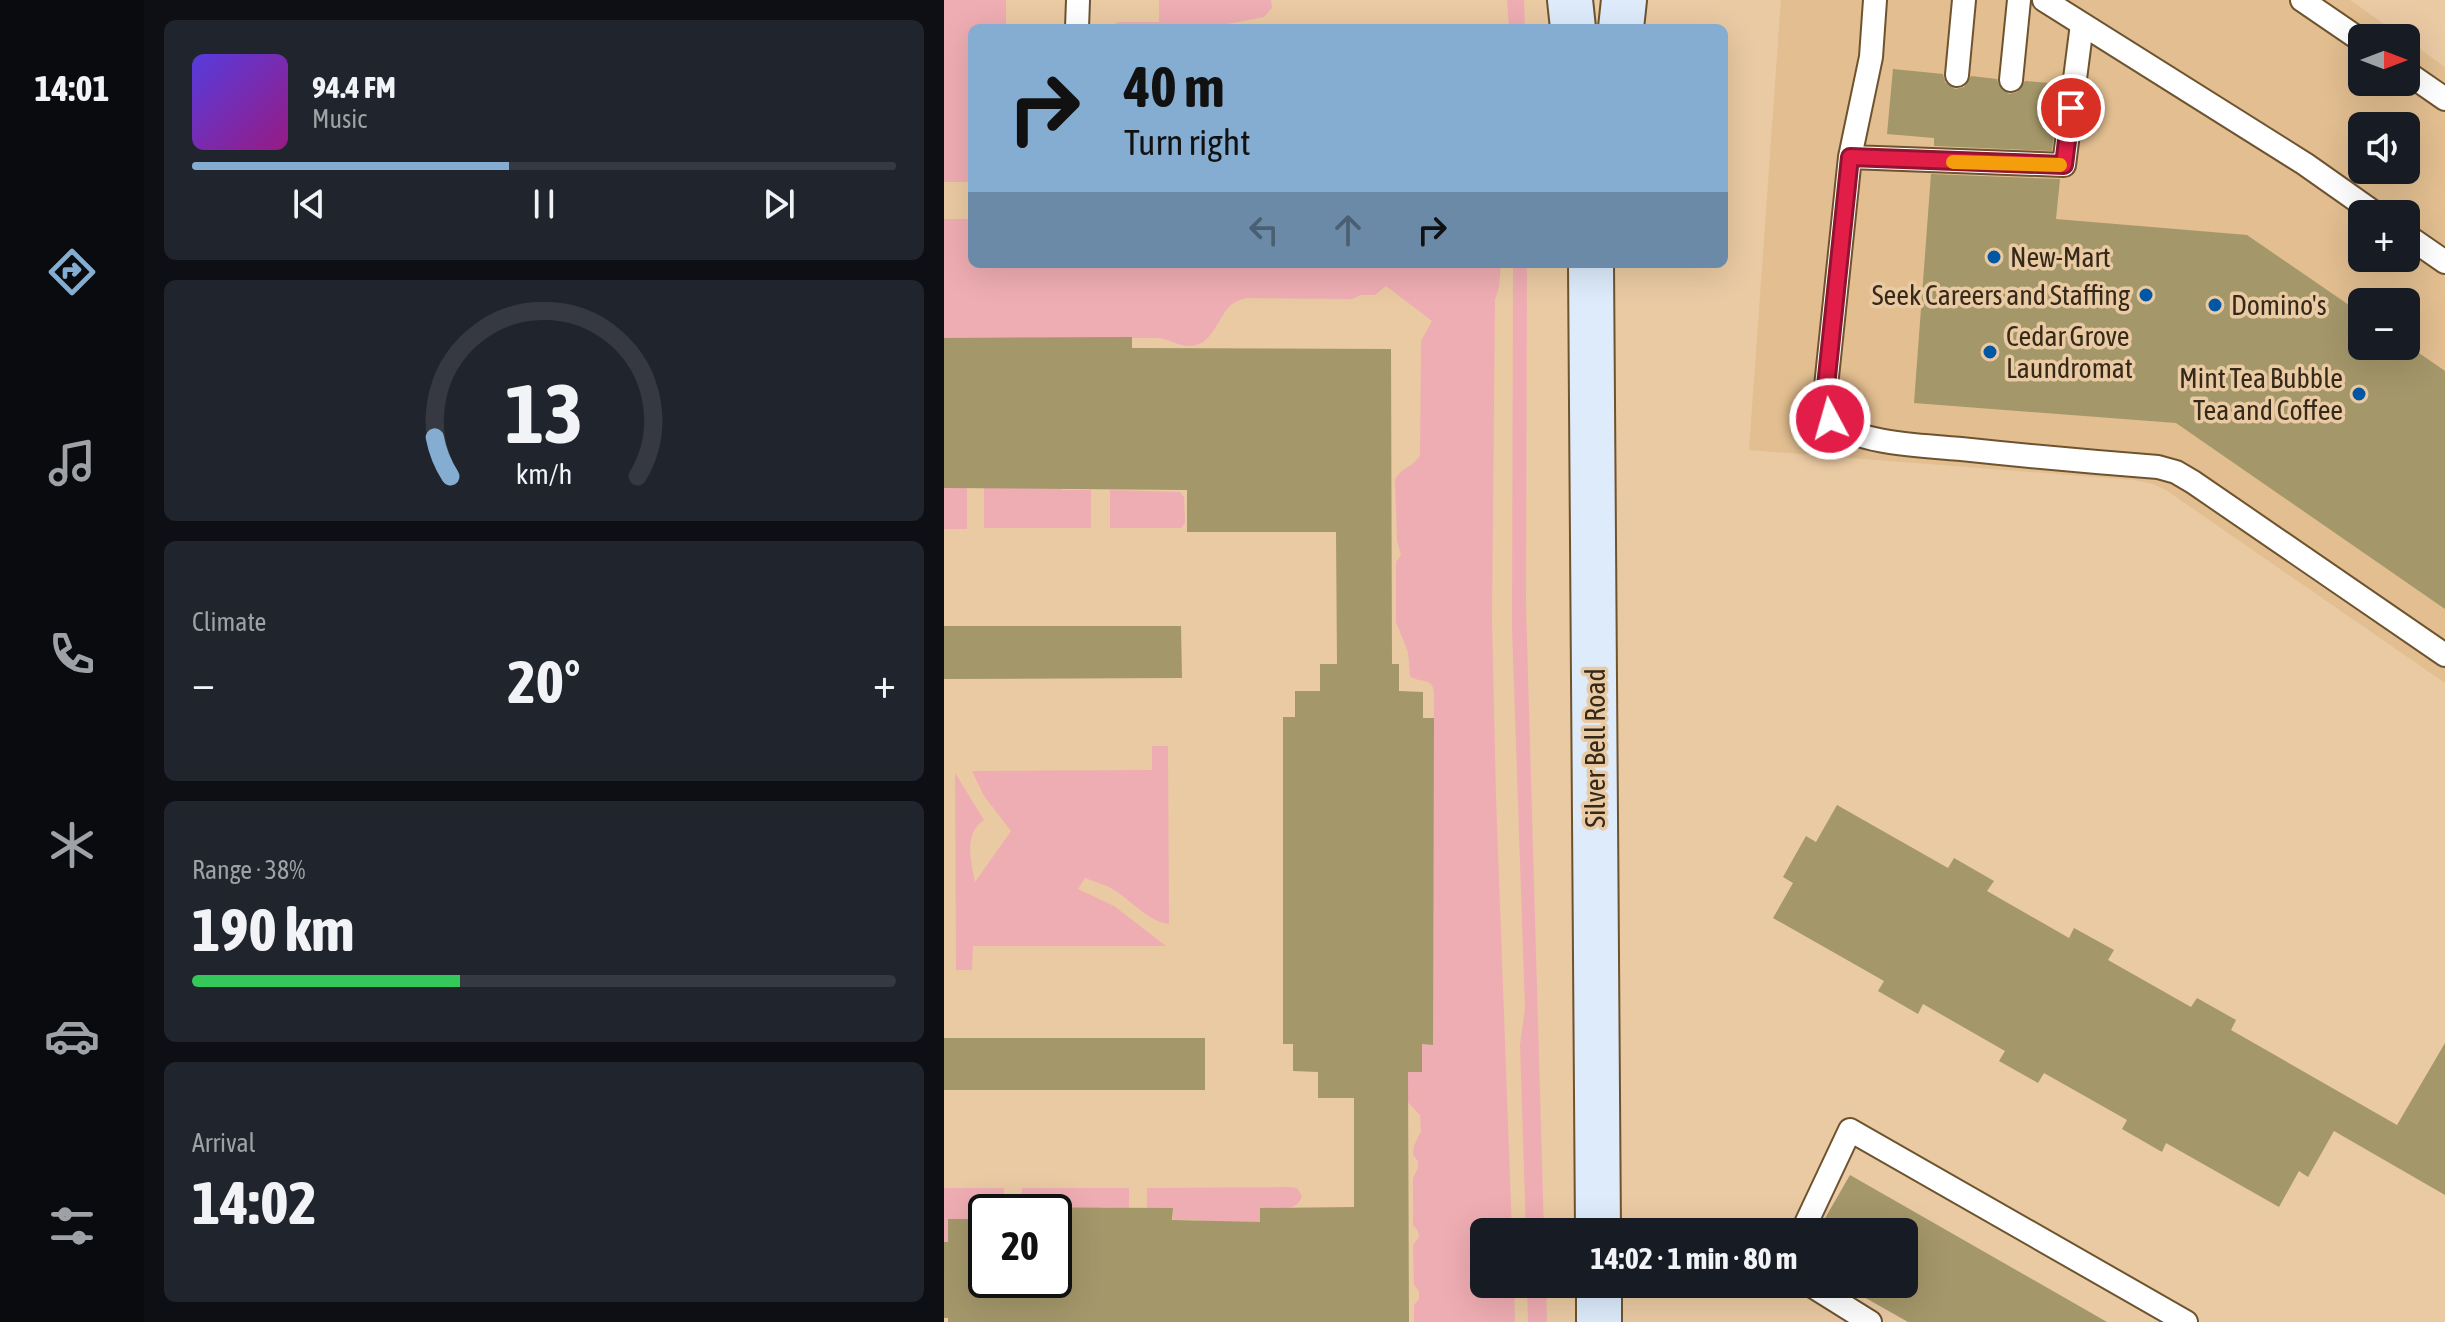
<!DOCTYPE html>
<html lang="en">
<head>
<meta charset="utf-8">
<style>
  :root { --surface:#171b24; --page:#20242c; --text:#f1f3f6; --muted:#9ea1a6; --line:#363941; --accent:#85add1 }
  body { margin:0; font-family:"Asap Condensed",sans-serif; background:var(--page); color:var(--text); height:100vh; display:flex; flex-direction:column; font-size:30px; white-space:nowrap }
  * { box-sizing:border-box; margin:0 }
  p { font-size:26px; color:var(--muted) }
  .icon { flex:none; width:44px; height:44px; fill:none; stroke:currentColor; stroke-width:2; stroke-linecap:round; stroke-linejoin:round }
  .map { position:relative; flex:1; overflow:hidden }
  .drawer { display:flex; flex-direction:column; gap:20px; padding:20px; background:#0d0f14; width:800px }
  .drawer>* { flex:none }
  .guide { position:absolute; left:24px; top:24px; width:760px; height:244px; border-radius:12px; box-shadow:0 8px 32px #0002; background:#85add1; color:#111; overflow:hidden }
  .needle { width:52px; rotate:90deg }
  .fabs { position:absolute; left:1404px; top:24px; display:grid; gap:16px }
  .fabs a { display:grid; place-items:center; width:72px; height:72px; border-radius:12px; background:var(--surface); box-shadow:0 8px 32px #0002; font-size:40px }
  .speed { position:absolute; left:24px; top:1194px; display:flex; gap:16px; font-size:40px; font-weight:700; text-align:center }
  .speed>* { display:grid; place-content:center; width:104px; height:104px; border-radius:50%; background:var(--surface); box-shadow:0 8px 32px #0002; line-height:1 }
  .speed .limit { border:4px solid #111; border-radius:12px; background:#fff; color:#111 }
  .pin { position:absolute; display:grid; place-items:center; width:68px; height:68px; color:#fff; margin:-34px; border:4px solid #fff; border-radius:50%; box-shadow:0 2px 8px #0007 }
  .me { position:absolute; width:88px; margin:-44px; rotate:354deg; stroke-linejoin:round; filter:drop-shadow(0 0 6px #0008) }
  .turn { display:flex; align-items:center; gap:28px; height:168px; padding:0 24px; font-size:36px }
  .turn .icon { width:104px; height:104px; stroke-width:2.5 }
  .turn b { display:block; font-size:56px; line-height:68px }
  .lanes { display:flex; align-items:center; height:76px; padding:0 24px; background:#0003; justify-content:center; gap:40px; direction:ltr }
  .lanes .off { opacity:.35 }
  .big { font-size:60px; font-weight:700; line-height:1.1 }
  .drawer .widget { flex:1; display:flex; flex-direction:column; justify-content:center; gap:12px; min-width:0; padding:0 28px; border-radius:12px; background:var(--page) }
  .drawer .dial { align-items:center; gap:0 }
  .dial svg { height:208px; overflow:visible; fill:none; stroke:var(--line); stroke-width:7; stroke-linecap:round; text-anchor:middle }
  .dial text { fill:var(--text); stroke:none }
  .song { display:flex; align-items:center; gap:24px }
  .cover { width:96px; height:96px; border-radius:12px; background:linear-gradient(135deg,hsl(250 70% 55%),hsl(310 70% 35%)) }
  .played { height:8px; border-radius:4px; background:linear-gradient(90deg,var(--accent) 45%,var(--line) 45%) }
  .keys { display:flex; justify-content:space-around; direction:ltr }
  .heat { display:flex; justify-content:space-between; align-items:center; font-size:44px; direction:ltr }
  .charge { height:12px; border-radius:6px; background:linear-gradient(90deg,#34c759 38%,var(--line) 0) }
  .trip { position:absolute; left:526px; top:1218px; width:448px; height:80px; border-radius:12px; background:var(--surface); box-shadow:0 8px 32px #0002; font-weight:700; line-height:80px; text-align:center }
  main { display:flex; flex:1; min-height:0 }
  .dock { display:flex; flex-direction:column; width:144px; justify-content:space-around; align-items:center; background:#090b0e; color:var(--muted) }
  .dock .icon { width:56px; height:56px }
  .dock .selected { color:var(--accent) }
  .dock b { font-size:36px; color:var(--text) }
  .map>svg:first-child { display:block }
</style>
</head>
<body>
<main>
<nav class="dock">
<b>14:01</b>
<svg class="icon selected" aria-label="directions" viewBox="0 0 24 24"><path d="M12 3l9 9-9 9-9-9zM9 14v-3h6M13 9l2 2-2 2"/></svg>
<svg class="icon" aria-label="music" viewBox="0 0 24 24"><path d="M9 18V5l10-2v13"/><circle cx="6" cy="18" r="3"/><circle cx="16" cy="16" r="3"/></svg>
<svg class="icon" aria-label="phone" viewBox="0 0 24 24"><path d="M5 4h4l2 5-3 2q2 4 5 5l2-3 5 2v4C11 20 4 13 5 4z"/></svg>
<svg class="icon" aria-label="climate" viewBox="0 0 24 24"><path d="M12 3v18M4 7l16 10M4 17L20 7"/></svg>
<svg class="icon" aria-label="car" viewBox="0 0 24 24"><path d="M5 17H2v-5l4-1 3-4h7l3 4 3 1v5h-3M9 17h6M6 11h13"/><circle cx="7" cy="17" r="2"/><circle cx="17" cy="17" r="2"/></svg>
<svg class="icon" aria-label="filters" viewBox="0 0 24 24"><path d="M4 7h16M4 17h16"/><circle cx="9" cy="7" r="2"/><circle cx="15" cy="17" r="2"/></svg>
</nav>
<section class="drawer">
<div class="widget">
<div class="song"><i class="cover"></i><div><b>94.4 FM</b><p>Music</p></div></div>
<div class="played"></div>
<div class="keys"><svg class="icon" aria-label="previous" viewBox="0 0 24 24"><path d="M18 5L8 12l10 7zM5 5v14"/></svg><svg class="icon" aria-label="pause" viewBox="0 0 24 24"><path d="M8 5v14M16 5v14"/></svg><svg class="icon" aria-label="next" viewBox="0 0 24 24"><path d="M6 5l10 7-10 7zM19 5v14"/></svg></div>
</div>
<div class="widget dial"><svg viewBox="0 0 100 80">
<path d="M14 69A42 42 0 1 1 86 69"/>
<path d="M14 69A42 42 0 0 1 8 54" stroke="#85add1"/>
<text x="50" y="56" font-size="32" font-weight="700">13</text>
<text x="50" y="72" font-size="11">km/h</text>
</svg></div>
<div class="widget"><p>Climate</p>
<div class="heat"><a>−</a><b class="big">20°</b><a>+</a></div>
</div>
<div class="widget"><p>Range · 38%</p><b class="big">190 km</b><div class="charge"></div></div>
<div class="widget"><p>Arrival</p><b class="big">14:02</b></div>
</section>
<div class="map">
<svg width="1501" height="1322" viewBox="0 0 1501 1322">
  <rect width="100%" height="100%" fill="#eacaa3"/>
  <path fill="#e2be90" fill-rule="evenodd" d="M 837,0 L 1406,0 L 1460,38 L 1418,38 L 1418,82 L 1462,82 L 1462,39 L 1501,67 L 1501,683 L 1222,490 L 1209,484 L 1189,480 L 805,450 ZM 1418,126 L 1462,126 L 1462,170 L 1418,170 ZM 1418,214 L 1462,214 L 1462,258 L 1418,258 ZM 1418,302 L 1462,302 L 1462,346 L 1418,346 Z"/>
  <path fill="#eeadb2" d="M 0,0 L 62,0 L 62,28 L 28,28 L 28,182 L 0,182 Z
    M 215,0 L 327,0 L 328,8 L 320,17 L 263,28 L 165,28 L 174,22 L 215,22 Z
    M 563,0 L 580,0 L 581,28 L 565,28 Z
    M 0,219 L 28,219 L 28,264 L 557,264 L 555,287 L 551,300 L 548,619 L 552,797 L 568,1232 L 540,1232 L 540,1284 L 570,1284 L 571,1322 L 470,1322 L 470,1305 L 475,1299 L 475,1291 L 470,1285 L 469,1245 L 475,1237 L 474,1231 L 469,1225 L 469,1178 L 474,1168 L 474,1161 L 469,1155 L 470,1146 L 477,1131 L 476,1115 L 462,1100 L 453,1072 L 478,1072 L 478,1044 L 488,1045 L 490,692 C 488,676 476,684 466,676 L 464,652 L 452,622 L 452,562 L 457,555 L 453,541 L 451,480 C 456,468 470,467 476,455 L 477,341 L 488,321 L 442,286 L 431,295 L 417,295 L 408,299 L 302,298 C 296,300 289,302 285,307 C 273,320 267,347 245,346 C 235,346 225,339 214,338 L 0,338 Z
    M 569,264 L 582,264 L 583,273 L 582,604 L 600,1232 L 582,1232 L 576,1045 L 581,1008 L 568,629 Z
    M 117,477 L 118,490 L 147,490 L 147,528 L 40,528 L 40,488 Z
    M 0,488 L 23,488 L 23,529 L 0,529 Z
    M 166,490 L 236,492 L 240,497 L 241,523 L 237,528 L 166,528 Z
    M 208,746 L 224,746 L 225,924 C 202,921 186,898 165,887 C 158,884 149,881 141,878 L 134,889 L 170,906 L 222,946 L 29,946 L 28,970 L 12,970 L 11,773 L 40,820 C 19,834 27,861 31,882 L 67,831 L 40,796 L 28,771 L 208,770 Z
    M 346,1187 L 353,1188 L 358,1196 C 353,1214 331,1207 316,1208 L 316,1322 L 255,1244 L 255,1220 L 229,1220 L 229,1208 L 203,1208 L 203,1188 Z
    M 0,1188 L 60,1188 L 60,1207 L 31,1207 L 30,1219 L 5,1219 L 4,1242 L 0,1242 Z
    M 78,1188 L 185,1188 L 185,1208 L 157,1207 L 156,1219 L 102,1212 L 102,1207 L 77,1207 Z
    M 583,1284 L 602,1284 L 603,1322 L 584,1322 Z"/>
  <path fill="#a4976a" fill-rule="evenodd" d="M 949,69 L 999,74 L 1001,82 L 1011,89 L 1020,87 L 1027,76 L 1053,79 L 1055,86 L 1065,94 L 1073,92 L 1081,81 L 1116,84 L 1108,151 L 990,146 L 990,138 L 943,134 Z
    M 987,174 L 1116,179 L 1112,219 L 1303,235 L 1418,314 L 1418,346 L 1462,344 L 1501,371 L 1501,609 L 1232,423 L 970,403 Z
    M 188,337 L 188,348 L 447,349 L 448,664 L 455,664 L 455,691 L 479,692 L 479,718 L 490,718 L 489,1045 L 478,1044 L 478,1072 L 464,1072 L 465,1322 L 4,1322 L 4,1318 L 0,1318 L 0,1242 L 4,1242 L 4,1219 L 30,1219 L 30,1207 L 229,1208 L 228,1220 L 316,1222 L 316,1208 L 410,1207 L 410,1098 L 374,1098 L 374,1072 L 349,1071 L 349,1044 L 339,1044 L 339,717 L 351,717 L 351,691 L 376,691 L 376,664 L 393,664 L 392,532 L 243,532 L 243,490 L 0,488 L 0,338 ZM 42,1212 L 110,1212 L 110,1280 L 42,1280 Z
    M 0,626 L 237,626 L 238,678 L 0,679 Z
    M 893,805 L 1004,868 L 1010,858 L 1050,881 L 1043,891 L 1125,938 L 1130,928 L 1170,950 L 1164,960 L 1247,1007 L 1253,998 L 1292,1020 L 1287,1030 L 1453,1125 L 1501,1043 L 1501,1195 L 1390,1131 L 1364,1177 L 1355,1171 L 1335,1207 L 1222,1143 L 1218,1152 L 1178,1129 L 1183,1120 L 1100,1073 L 1094,1083 L 1055,1061 L 1061,1051 L 979,1004 L 974,1014 L 934,991 L 940,981 L 829,918 L 849,883 L 839,877 L 862,836 L 872,842 Z
    M 0,1038 L 261,1038 L 261,1090 L 0,1090 Z
    M 906,1175 L 1163,1322 L 964,1322 L 897,1284 L 960,1284 L 960,1232 L 873,1232 Z"/>
  <g fill="none" stroke-linecap="round" stroke-linejoin="round">
    <defs>
      <path id="lane" d="M 931,0 L 927,57 L 906,157 L 881,396 C 882,409 884,419 896,427 C 925,444 983,446 1017,449 C 1083,456 1149,462 1214,467 L 1232,472 L 1249,482 L 1501,655
        M 1100,0 L 1361,164 L 1432,214
        M 1358,0 L 1418,41
        M 133,28 L 134,0
        M 1462,72 L 1501,99
        M 1013,75 L 1020,0
        M 1067,80 L 1075,0
        M 906,157 L 1120,165 L 1138,24
        M 1462,235 L 1501,262
        M 858,1232 L 906,1130 L 1242,1322
        M 865,1284 L 926,1322"/>
      <path id="secondary" d="M 626,0 L 629,28
        M 677,28 L 680,0
        M 647,264 L 654,1232
        M 655,1284 L 655,1322"/>
    </defs>
    <use href="#lane" stroke="#6e532f" stroke-width="26"/>
    <use href="#secondary" stroke="#6e532f" stroke-width="48"/>
    <use href="#lane" stroke="#fff" stroke-width="22"/>
    <use href="#secondary" stroke="#ddebfb" stroke-width="44"/>
  </g>
  <g fill="none" stroke-linecap="round" stroke-linejoin="round">
    <defs>
      <path id="route" d="M 886,419 L 882,409 L 881,396 L 906,157 L 1120,165 L 1127,108"/>
    </defs>
    <use href="#route" stroke="#92132f" stroke-width="20"/>
    <use href="#route" stroke="#e11d48" stroke-width="14"/>
    <path stroke="#f59e0b" stroke-width="14" d="M 1009,162 L 1116,165"/>
  </g>
  <g fill="#0057a4" stroke="#eacaa3" stroke-width="3">
    <circle cx="1050" cy="257" r="8"/>
    <circle cx="1202" cy="295" r="8"/>
    <circle cx="1271" cy="305" r="8"/>
    <circle cx="1046" cy="352" r="8"/>
    <circle cx="1415" cy="394" r="8"/>
  </g>
  <g text-anchor="middle" dominant-baseline="central" stroke-width="7" stroke-linejoin="round" paint-order="stroke">
    <g font-size="28" fill="#35291a" stroke="#eacaa3" text-anchor="start">
      <text x="1066" y="257">New-Mart</text>
      <text x="1186" y="295" text-anchor="end">Seek Careers and Staffing</text>
      <text x="1287" y="305">Domino's</text>
      <text x="1062" y="336">Cedar Grove<tspan x="1062" dy="32">Laundromat</tspan></text>
      <text x="1399" y="378" text-anchor="end">Mint Tea Bubble<tspan x="1399" dy="32">Tea and Coffee</tspan></text>
    </g>
    <g font-size="28" fill="#35291a" stroke="#eacaa3">
      <text transform="translate(651 748) rotate(-90)">Silver Bell Road</text>
    </g>
  </g>
</svg>
<div class="fabs">
<a><svg class="needle" viewBox="-14 -14 28 28"><path d="M0-13l5 13h-10z" fill="#e53935"/><path d="M0 13l5-13h-10z" fill="#9ea1a6"/></svg></a>
<a><svg class="icon" aria-label="sound" viewBox="0 0 24 24"><path d="M4 9h4l5-4v14l-5-4H4zM17 9q2 3 0 6"/></svg></a>
<a>+</a>
<a>−</a>
</div>
<div class="speed"><div class="limit">20</div></div>
<div class="pin" style="left:1127px;top:108px;background:#d93025"><svg class="icon" aria-label="arrive" viewBox="0 0 24 24"><path d="M6 21V4h12l-3 4 3 4H6"/></svg></div>
<svg class="me" style="left:886px;top:419px" viewBox="-20 -20 40 40"><circle r="17" fill="#e11d48" stroke="#fff" stroke-width="3"/><path d="M0-11L8 9 0 5-8 9z" fill="#fff"/></svg>
<div class="trip">14:02 · 1 min · 80 m</div>
<div class="guide">
<div class="turn"><svg class="icon" aria-label="right" viewBox="0 0 24 24"><path d="M7 20v-9h11M14 6l5 5-5 5"/></svg><div><b>40 m</b>Turn right</div></div>
<div class="lanes"><svg class="icon off" aria-label="left" viewBox="0 0 24 24"><path d="M17 20v-9H6M10 6l-5 5 5 5"/></svg><svg class="icon off" aria-label="ahead" viewBox="0 0 24 24"><path d="M12 20V5M6 11l6-6 6 6"/></svg><svg class="icon" aria-label="right" viewBox="0 0 24 24"><path d="M7 20v-9h11M14 6l5 5-5 5"/></svg></div>
</div>
</div>
</main>
</body>
</html>
